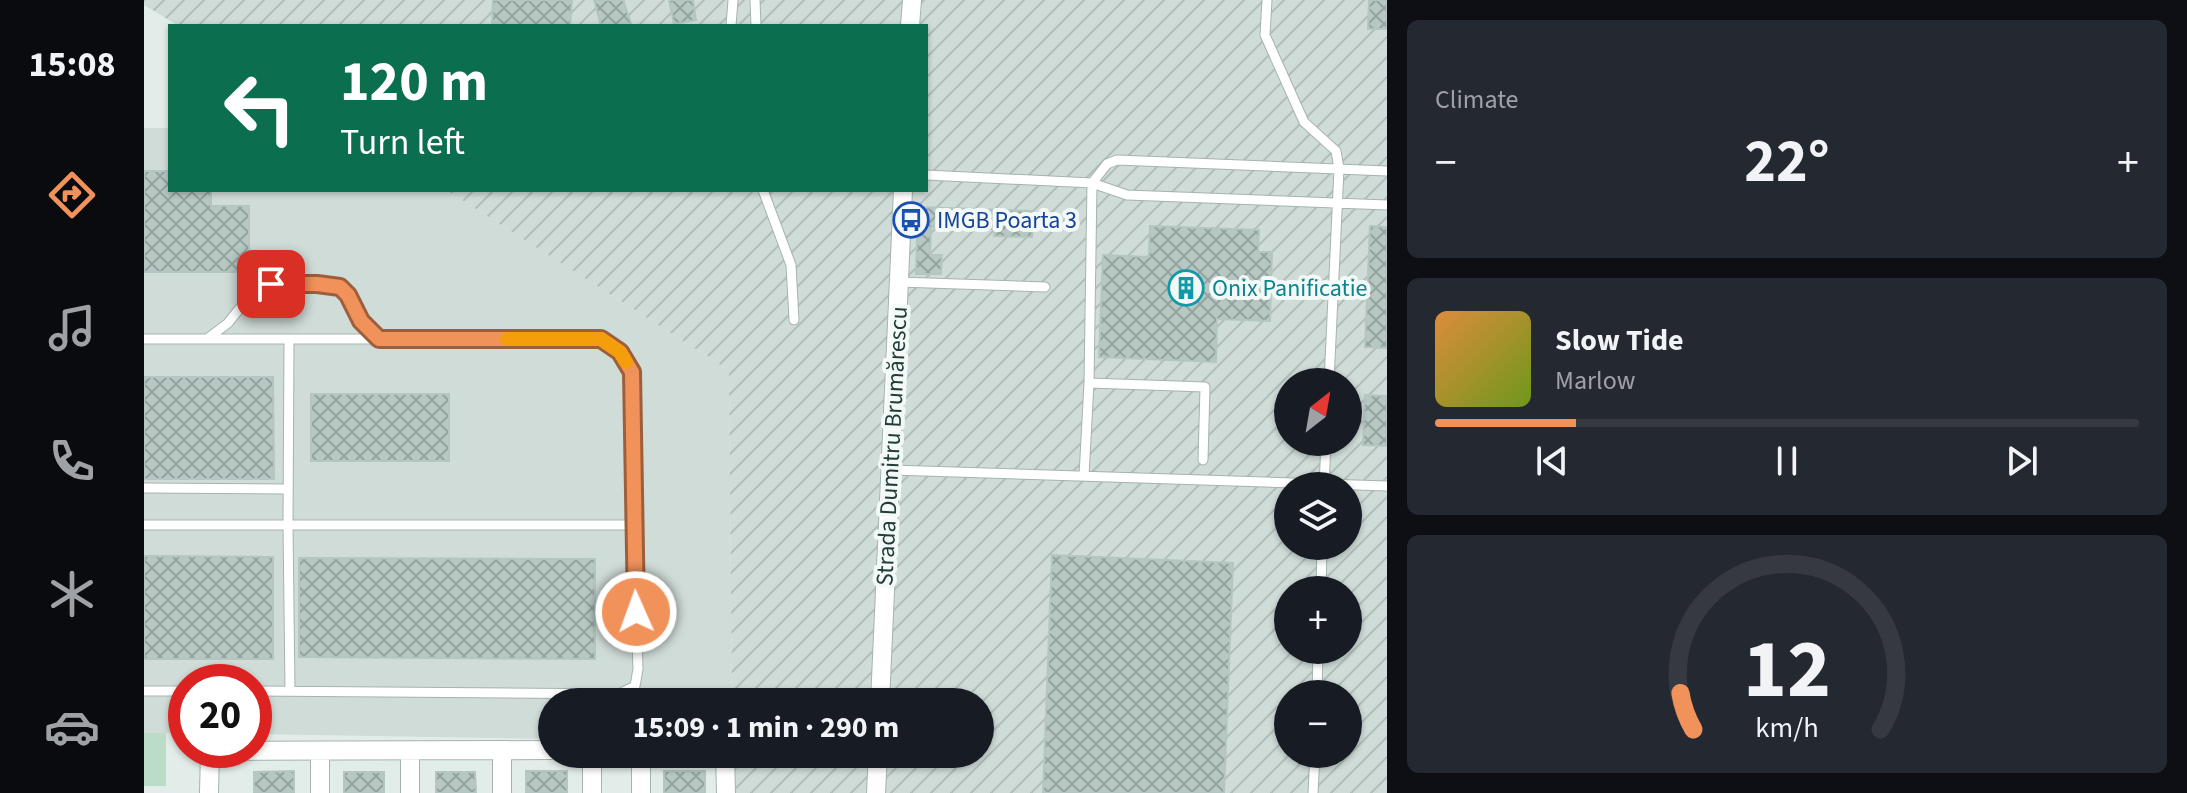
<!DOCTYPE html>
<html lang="en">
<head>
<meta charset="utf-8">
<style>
  :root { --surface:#171b24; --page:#242831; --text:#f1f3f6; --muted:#9ea1a6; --line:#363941; --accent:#f1925b }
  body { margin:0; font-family:"Source Sans 3",sans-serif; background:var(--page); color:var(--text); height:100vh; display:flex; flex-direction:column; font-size:30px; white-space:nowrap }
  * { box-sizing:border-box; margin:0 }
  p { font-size:26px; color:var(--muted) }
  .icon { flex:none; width:44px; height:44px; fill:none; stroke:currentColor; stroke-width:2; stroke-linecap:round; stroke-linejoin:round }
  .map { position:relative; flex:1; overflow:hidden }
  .drawer { display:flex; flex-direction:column; gap:20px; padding:20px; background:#0d0f14; width:800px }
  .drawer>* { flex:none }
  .guide { position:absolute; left:24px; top:24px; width:760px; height:168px; border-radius:0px; box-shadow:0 2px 6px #0004; background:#0b6e4f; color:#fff; overflow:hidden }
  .needle { width:52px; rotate:31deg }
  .controls { position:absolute; left:1130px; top:368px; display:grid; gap:16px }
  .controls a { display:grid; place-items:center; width:88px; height:88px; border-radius:50%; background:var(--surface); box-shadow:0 2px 6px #0004; font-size:40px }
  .speed { position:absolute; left:24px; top:664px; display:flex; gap:16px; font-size:40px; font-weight:700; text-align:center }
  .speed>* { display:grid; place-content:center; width:104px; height:104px; border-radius:50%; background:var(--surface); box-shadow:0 2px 6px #0004; line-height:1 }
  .speed .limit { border:12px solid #d22; background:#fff; color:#111 }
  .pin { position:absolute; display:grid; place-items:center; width:68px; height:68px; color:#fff; margin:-34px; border-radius:16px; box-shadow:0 4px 12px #0006 }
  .me { position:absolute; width:88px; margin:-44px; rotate:358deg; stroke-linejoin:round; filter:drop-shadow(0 0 6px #0008) }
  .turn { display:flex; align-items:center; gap:28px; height:168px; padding:0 40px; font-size:36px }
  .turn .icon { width:104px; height:104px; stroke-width:2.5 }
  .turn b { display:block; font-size:56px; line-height:68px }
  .big { font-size:60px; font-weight:700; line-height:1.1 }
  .drawer .tile { flex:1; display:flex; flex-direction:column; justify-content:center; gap:12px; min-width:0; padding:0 28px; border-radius:12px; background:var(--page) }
  .drawer .dial { align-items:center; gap:0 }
  .dial svg { height:208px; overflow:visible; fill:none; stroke:var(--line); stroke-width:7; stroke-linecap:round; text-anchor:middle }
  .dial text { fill:var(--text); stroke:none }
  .song { display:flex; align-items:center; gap:24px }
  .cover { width:96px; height:96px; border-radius:12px; background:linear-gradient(135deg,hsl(30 70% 55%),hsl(80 70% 35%)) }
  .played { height:8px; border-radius:4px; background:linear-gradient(90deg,var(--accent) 20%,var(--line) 20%) }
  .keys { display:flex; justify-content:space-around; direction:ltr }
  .heat { display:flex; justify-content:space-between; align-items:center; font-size:44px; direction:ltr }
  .trip { position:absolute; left:394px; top:688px; width:456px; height:80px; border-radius:40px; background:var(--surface); box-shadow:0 2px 6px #0004; font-weight:700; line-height:80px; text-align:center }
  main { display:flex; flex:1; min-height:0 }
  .menu { display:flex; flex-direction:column; width:144px; justify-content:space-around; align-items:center; background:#090b0e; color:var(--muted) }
  .menu .icon { width:56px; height:56px }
  .menu .on { color:var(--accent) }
  .menu b { font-size:36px; color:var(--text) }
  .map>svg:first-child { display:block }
</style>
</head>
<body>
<main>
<nav class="menu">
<b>15:08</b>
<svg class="icon on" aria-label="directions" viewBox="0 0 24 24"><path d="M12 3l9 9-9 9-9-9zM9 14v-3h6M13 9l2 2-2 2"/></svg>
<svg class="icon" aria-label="music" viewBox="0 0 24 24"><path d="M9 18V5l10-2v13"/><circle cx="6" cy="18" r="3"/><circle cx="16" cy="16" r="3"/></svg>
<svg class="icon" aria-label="phone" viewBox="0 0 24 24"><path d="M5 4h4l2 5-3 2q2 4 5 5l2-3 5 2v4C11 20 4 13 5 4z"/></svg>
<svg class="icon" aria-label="climate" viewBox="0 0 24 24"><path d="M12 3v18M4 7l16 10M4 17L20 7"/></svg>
<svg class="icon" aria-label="car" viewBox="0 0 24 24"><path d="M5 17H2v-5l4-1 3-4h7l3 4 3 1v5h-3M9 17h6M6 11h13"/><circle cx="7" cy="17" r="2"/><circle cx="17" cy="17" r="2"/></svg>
</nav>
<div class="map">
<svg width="1243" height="793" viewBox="0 0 1243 793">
  <defs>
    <pattern id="industrial-furrows" width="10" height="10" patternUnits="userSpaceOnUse" patternTransform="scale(2)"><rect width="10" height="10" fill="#d0dcd8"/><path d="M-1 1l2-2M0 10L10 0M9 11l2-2" fill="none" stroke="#b2beba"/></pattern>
    <pattern id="building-cross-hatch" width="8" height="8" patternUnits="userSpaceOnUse" patternTransform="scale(2)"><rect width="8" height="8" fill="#b7c7c2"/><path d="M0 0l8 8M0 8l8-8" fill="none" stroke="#94a39f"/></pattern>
  </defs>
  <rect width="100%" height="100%" fill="#e2ece9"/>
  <path fill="#d0dcd8" d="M 0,128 L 26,128 L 26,190 L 302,190 L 585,370 L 588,702 L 408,702 L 408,739 L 110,734 L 110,682 L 42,682 L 42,733 L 0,733 Z"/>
  <path fill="url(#industrial-furrows)" fill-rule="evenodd" d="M 0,0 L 1243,0 L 1243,793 L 589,793 L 588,754 L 836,754 L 836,702 L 588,702 L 585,370 L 302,190 L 782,190 L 782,26 L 35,26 L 0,5 ZM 1144,382 L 1204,382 L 1204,442 L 1144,442 ZM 1144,486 L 1204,486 L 1204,546 L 1144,546 ZM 1144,590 L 1204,590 L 1204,650 L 1144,650 ZM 1144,694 L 1204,694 L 1204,754 L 1144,754 Z"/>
  <path fill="#bbddc8" d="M 0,733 L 22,733 L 22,786 L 0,786 Z"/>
  <path fill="url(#building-cross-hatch)" stroke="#b4c6c1" stroke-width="2" d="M 349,0 L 428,0 L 426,26 L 348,26 Z
    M 450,0 L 479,0 L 488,26 L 457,26 Z
    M 525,0 L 549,0 L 552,20 L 530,24 Z
    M 1225,0 L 1243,0 L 1243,29 L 1224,29 Z
    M 0,171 L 26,171 L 26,190 L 67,190 L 67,206 L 105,206 L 105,272 L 0,272 Z
    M 774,207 L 889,211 L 888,237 L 850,236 L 851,229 L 787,227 L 786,255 L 798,255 L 797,274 L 772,274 Z
    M 1006,226 L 1115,230 L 1114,252 L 1128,252 L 1126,321 L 1073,319 L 1072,362 L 955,357 L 959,255 L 1005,257 Z
    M 1226,226 L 1243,227 L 1243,348 L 1221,347 Z
    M 0,377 L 129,377 L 130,479 L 0,479 Z
    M 167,394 L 305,394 L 305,461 L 167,461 Z
    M 1221,395 L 1243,396 L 1243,446 L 1219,445 Z
    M 908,555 L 1089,563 L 1080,793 L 899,793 Z
    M 0,556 L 129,557 L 129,659 L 0,659 Z
    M 155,558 L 451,559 L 451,659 L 155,657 Z
    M 150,771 L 150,793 L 110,793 L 110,772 Z
    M 382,771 L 423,771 L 423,793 L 382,793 Z
    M 520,771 L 561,771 L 561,793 L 520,793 Z
    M 200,772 L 240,772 L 240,793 L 200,793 Z
    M 292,772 L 331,772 L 332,793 L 292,793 Z"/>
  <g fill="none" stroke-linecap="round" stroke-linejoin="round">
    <defs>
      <path id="lane" d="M 611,0 L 612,26
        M 1123,0 L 1121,35 L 1160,122 L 1192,151 L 1195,169 L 1185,382
        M 587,26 L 589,0
        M 782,175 L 948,183 L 983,195 L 1243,205
        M 619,190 L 647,265 L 650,320
        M 755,282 L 901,287
        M 0,339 L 457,339 L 476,352 L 488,372 L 489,525 L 494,669 L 491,686 L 475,694 L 110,691
        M 63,339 L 84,323 L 112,288 L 119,285 L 191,286 L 201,291 L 217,321 L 235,339
        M 145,339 L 144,525 L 146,691
        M 945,383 L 1061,387 L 1059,460
        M 747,470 L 1243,486
        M 940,476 L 945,383 L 948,183 L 963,164 L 973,160 L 1243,171
        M 1180,486 L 1182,442
        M 0,488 L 144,489
        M 0,525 L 489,525
        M 1177,590 L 1178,546
        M 0,691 L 42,691
        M 1173,694 L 1174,650
        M 1169,793 L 1171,754"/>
      <path id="street" d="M 766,26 L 768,0
        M 736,702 L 759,190
        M 358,750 L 358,793
        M 266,751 L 266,793
        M 448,754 L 448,793
        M 581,754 L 582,793
        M 65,793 L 66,751 L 408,750
        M 176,793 L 176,751
        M 497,793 L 497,754
        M 732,793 L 734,754"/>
    </defs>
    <use href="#lane" stroke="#a5b4b1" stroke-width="11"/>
    <use href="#street" stroke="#a5b4b1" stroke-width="20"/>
    <use href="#lane" stroke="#fff" stroke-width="9"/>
    <use href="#street" stroke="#fff" stroke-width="18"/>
  </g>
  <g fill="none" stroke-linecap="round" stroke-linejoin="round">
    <defs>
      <path id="route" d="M 127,284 L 173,284 L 196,287 L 204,295 L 217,321 L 235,339 L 457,339 L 476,352 L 488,372 L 492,612"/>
    </defs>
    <use href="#route" stroke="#9d5f3b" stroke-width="20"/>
    <use href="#route" stroke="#f1925b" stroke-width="14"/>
    <path stroke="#f59e0b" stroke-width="14" d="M 363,339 L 457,339 L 476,352 L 482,362"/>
  </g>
  <defs>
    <symbol id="bus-ring" viewBox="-11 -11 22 22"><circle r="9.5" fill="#f3f9f6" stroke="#1a4fb4" stroke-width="1.5"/><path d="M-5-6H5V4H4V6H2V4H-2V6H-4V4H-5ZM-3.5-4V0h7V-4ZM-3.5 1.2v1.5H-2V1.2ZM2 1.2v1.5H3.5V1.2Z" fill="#1a4fb4"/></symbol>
    <symbol id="building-ring" viewBox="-11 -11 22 22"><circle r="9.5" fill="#f3f9f6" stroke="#0f9aa8" stroke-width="1.5"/><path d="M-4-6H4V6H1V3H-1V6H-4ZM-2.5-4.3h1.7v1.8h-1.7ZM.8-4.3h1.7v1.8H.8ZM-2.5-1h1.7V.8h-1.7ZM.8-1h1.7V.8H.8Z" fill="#0f9aa8"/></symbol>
  </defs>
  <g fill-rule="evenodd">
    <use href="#bus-ring" x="747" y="200" width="40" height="40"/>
    <use href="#building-ring" x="1022" y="268" width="40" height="40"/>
  </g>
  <g text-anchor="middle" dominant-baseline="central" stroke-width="8" stroke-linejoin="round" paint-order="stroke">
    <g font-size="24" fill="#164399" stroke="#f3f9f6" text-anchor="start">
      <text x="793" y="220">IMGB Poarta 3</text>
    </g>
    <g font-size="24" fill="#0d838f" stroke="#f3f9f6" text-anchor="start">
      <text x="1068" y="288">Onix Panificatie</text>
    </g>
    <g font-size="24" fill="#223d39" stroke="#f3f9f6">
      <text transform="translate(748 446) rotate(-87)">Strada Dumitru Brumărescu</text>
    </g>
  </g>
</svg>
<div class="controls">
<a><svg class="needle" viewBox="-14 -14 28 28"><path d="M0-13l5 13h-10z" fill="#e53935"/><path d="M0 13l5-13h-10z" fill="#9ea1a6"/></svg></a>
<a><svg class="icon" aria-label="layers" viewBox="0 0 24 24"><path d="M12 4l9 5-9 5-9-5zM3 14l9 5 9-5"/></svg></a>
<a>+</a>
<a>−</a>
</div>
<div class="speed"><div class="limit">20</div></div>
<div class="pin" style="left:127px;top:284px;background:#d93025"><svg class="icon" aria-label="arrive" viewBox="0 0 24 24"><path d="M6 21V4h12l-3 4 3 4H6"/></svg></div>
<svg class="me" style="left:492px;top:612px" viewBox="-20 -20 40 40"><circle r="17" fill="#f1925b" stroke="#fff" stroke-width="3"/><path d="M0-11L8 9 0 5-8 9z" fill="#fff"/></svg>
<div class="trip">15:09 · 1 min · 290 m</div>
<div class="guide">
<div class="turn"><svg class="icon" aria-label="left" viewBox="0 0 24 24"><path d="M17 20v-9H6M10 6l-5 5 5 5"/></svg><div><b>120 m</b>Turn left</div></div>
</div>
</div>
<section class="drawer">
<div class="tile"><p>Climate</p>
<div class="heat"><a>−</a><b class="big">22°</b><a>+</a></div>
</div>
<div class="tile">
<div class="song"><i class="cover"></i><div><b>Slow Tide</b><p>Marlow</p></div></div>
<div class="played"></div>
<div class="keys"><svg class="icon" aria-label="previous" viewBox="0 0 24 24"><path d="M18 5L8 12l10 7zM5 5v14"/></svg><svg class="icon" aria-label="pause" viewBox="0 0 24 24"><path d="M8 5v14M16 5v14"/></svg><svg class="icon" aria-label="next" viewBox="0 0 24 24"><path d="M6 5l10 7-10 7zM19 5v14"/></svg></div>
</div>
<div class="tile dial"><svg viewBox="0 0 100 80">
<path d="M14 69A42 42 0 1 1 86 69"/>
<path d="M14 69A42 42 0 0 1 9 55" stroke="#f1925b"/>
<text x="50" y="56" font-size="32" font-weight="700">12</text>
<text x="50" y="72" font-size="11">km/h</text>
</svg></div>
</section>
</main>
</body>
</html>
